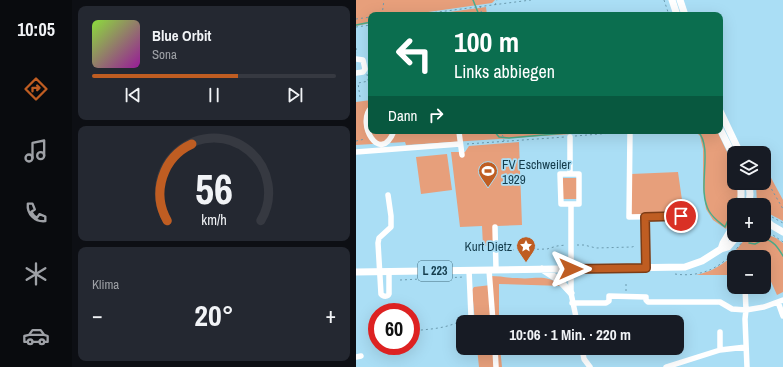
<!DOCTYPE html>
<html lang="de">
<head>
<meta charset="utf-8">
<style>
  :root { --surface:#171b24; --page:#242831; --text:#f1f3f6; --muted:#9ea1a6; --line:#363941; --accent:#bf5d22 }
  body { margin:0; font-family:"Archivo Narrow",sans-serif; background:var(--page); color:var(--text); height:100vh; display:flex; flex-direction:column; font-size:15px; white-space:nowrap }
  * { box-sizing:border-box; margin:0 }
  p { font-size:13px; color:var(--muted) }
  .icon { flex:none; width:22px; height:22px; fill:none; stroke:currentColor; stroke-width:2; stroke-linecap:round; stroke-linejoin:round }
  .map { position:relative; flex:1; overflow:hidden }
  .sheet { display:flex; flex-direction:column; gap:6px; padding:6px; background:#0d0f14; width:284px }
  .sheet>* { flex:none }
  .top-card { position:absolute; left:12px; top:12px; width:355px; height:122px; border-radius:8px; box-shadow:0 4px 16px #0002; background:#0b6e4f; color:#fff; overflow:hidden }
  .buttons { position:absolute; left:371px; top:146px; display:grid; gap:8px }
  .buttons a { display:grid; place-items:center; width:44px; height:44px; border-radius:8px; background:var(--surface); box-shadow:0 4px 16px #0002; font-size:20px }
  .speed { position:absolute; left:12px; top:303px; display:flex; gap:8px; font-size:20px; font-weight:700; text-align:center }
  .speed>* { display:grid; place-content:center; width:52px; height:52px; border-radius:50%; background:var(--surface); box-shadow:0 4px 16px #0002; line-height:1 }
  .speed .limit { border:6px solid #d22; background:#fff; color:#111 }
  .pin { position:absolute; display:grid; place-items:center; width:34px; height:34px; color:#fff; margin:-17px; border:2px solid #fff; border-radius:50%; box-shadow:0 1px 4px #0007 }
  .me { position:absolute; width:44px; margin:-22px; rotate:90deg; stroke-linejoin:round; filter:drop-shadow(0 0 3px #0008) }
  .turn { display:flex; align-items:center; gap:14px; height:84px; padding:0 20px; font-size:18px }
  .turn .icon { width:52px; height:52px; stroke-width:2.5 }
  .turn b { display:block; font-size:28px; line-height:34px }
  .then { display:flex; align-items:center; height:38px; padding:0 20px; background:#0003; gap:8px; font-size:15px }
  .big { font-size:30px; font-weight:700; line-height:1.1 }
  .sheet .widget { flex:1; display:flex; flex-direction:column; justify-content:center; gap:6px; min-width:0; padding:0 14px; border-radius:8px; background:var(--page) }
  .sheet .dial { align-items:center; gap:0 }
  .dial svg { height:104px; overflow:visible; fill:none; stroke:var(--line); stroke-width:7; stroke-linecap:round; text-anchor:middle }
  .dial text { fill:var(--text); stroke:none }
  .song { display:flex; align-items:center; gap:12px }
  .cover { width:48px; height:48px; border-radius:6px; background:linear-gradient(135deg,hsl(90 70% 55%),hsl(300 70% 35%)) }
  .played { height:4px; border-radius:2px; background:linear-gradient(90deg,var(--accent) 60%,var(--line) 60%) }
  .keys { display:flex; justify-content:space-around; direction:ltr }
  .heat { display:flex; justify-content:space-between; align-items:center; font-size:22px; direction:ltr }
  .trip { position:absolute; left:100px; top:315px; width:228px; height:40px; border-radius:8px; background:var(--surface); box-shadow:0 4px 16px #0002; font-weight:700; line-height:40px; text-align:center }
  main { display:flex; flex:1; min-height:0 }
  .menu { display:flex; flex-direction:column; width:72px; justify-content:space-around; align-items:center; background:#090b0e; color:var(--muted) }
  .menu .icon { width:28px; height:28px }
  .menu .selected { color:var(--accent) }
  .menu b { font-size:18px; color:var(--text) }
  .map>svg:first-child { display:block }
</style>
</head>
<body>
<main>
<nav class="menu">
<b>10:05</b>
<svg class="icon selected" aria-label="directions" viewBox="0 0 24 24"><path d="M12 3l9 9-9 9-9-9zM9 14v-3h6M13 9l2 2-2 2"/></svg>
<svg class="icon" aria-label="music" viewBox="0 0 24 24"><path d="M9 18V5l10-2v13"/><circle cx="6" cy="18" r="3"/><circle cx="16" cy="16" r="3"/></svg>
<svg class="icon" aria-label="phone" viewBox="0 0 24 24"><path d="M5 4h4l2 5-3 2q2 4 5 5l2-3 5 2v4C11 20 4 13 5 4z"/></svg>
<svg class="icon" aria-label="climate" viewBox="0 0 24 24"><path d="M12 3v18M4 7l16 10M4 17L20 7"/></svg>
<svg class="icon" aria-label="car" viewBox="0 0 24 24"><path d="M5 17H2v-5l4-1 3-4h7l3 4 3 1v5h-3M9 17h6M6 11h13"/><circle cx="7" cy="17" r="2"/><circle cx="17" cy="17" r="2"/></svg>
</nav>
<section class="sheet">
<div class="widget">
<div class="song"><i class="cover"></i><div><b>Blue Orbit</b><p>Sona</p></div></div>
<div class="played"></div>
<div class="keys"><svg class="icon" aria-label="previous" viewBox="0 0 24 24"><path d="M18 5L8 12l10 7zM5 5v14"/></svg><svg class="icon" aria-label="pause" viewBox="0 0 24 24"><path d="M8 5v14M16 5v14"/></svg><svg class="icon" aria-label="next" viewBox="0 0 24 24"><path d="M6 5l10 7-10 7zM19 5v14"/></svg></div>
</div>
<div class="widget dial"><svg viewBox="0 0 100 80">
<path d="M14 69A42 42 0 1 1 86 69"/>
<path d="M14 69A42 42 0 0 1 33 10" stroke="#bf5d22"/>
<text x="50" y="56" font-size="32" font-weight="700">56</text>
<text x="50" y="72" font-size="11">km/h</text>
</svg></div>
<div class="widget"><p>Klima</p>
<div class="heat"><a>−</a><b class="big">20°</b><a>+</a></div>
</div>
</section>
<div class="map">
<svg width="427" height="367" viewBox="0 0 427 367">
  <rect width="100%" height="100%" fill="#aadef5"/>
  <path fill="#e79f7b" d="M 0,0 L 139,0 L 136,3 L 51,15 L 15,15 L 15,23 L 0,26 Z
    M 130,7 L 131,15 L 71,15 Z
    M 15,100 L 15,131 L 262,131 L 50,145 L 49,142 L 0,145 L 0,102 Z
    M 339,131 L 361,131 L 372,154 L 378,169 L 378,183 L 381,183 L 382,194 L 381,204 L 381,205 L 378,205 L 378,211 L 370,229 L 357,220 L 350,209 L 347,188 L 347,149 L 344,136 Z
    M 163,142 L 166,225 L 141,226 L 141,246 L 127,246 L 126,226 L 104,227 L 95,152 L 109,152 L 113,146 Z
    M 91,154 L 96,190 L 65,194 L 60,157 Z
    M 408,171 L 413,174 L 427,200 L 427,221 L 408,211 L 408,205 L 401,205 L 400,183 L 408,183 Z
    M 322,172 L 328,214 L 275,215 L 275,174 Z
    M 207,178 L 221,178 L 221,199 L 207,199 Z
    M 408,233 L 420,238 L 427,243 L 427,292 L 421,295 L 408,266 L 408,257 L 383,257 L 377,254 C 388,241 389,235 408,235 Z
    M 374,258 L 378,260 L 378,275 L 340,275 C 354,272 363,267 374,258 Z
    M 135,276 C 144,276 152,278 161,278 C 181,280 187,273 207,286 L 143,284 L 143,322 L 119,322 L 116,290 L 118,287 L 135,285 Z
    M 121,348 L 144,348 L 146,367 L 123,367 Z"/>
  <g fill="none" stroke-linecap="round" stroke-linejoin="round">
    <path stroke="#4bad8b" stroke-width="1.5" d="M 117,0 L 123,15
      M 0,25 L 15,22
      M 138,131 L 143,137 L 153,138 L 233,131
      M 342,131 C 358,150 340,188 353,211 C 357,218 363,222 369,227 L 378,206
      M 378,205 L 381,198
      M 393,243 L 399,244 L 409,239 C 418,241 422,248 427,256"/>
    <path stroke="#6b9aae" stroke-width="1" stroke-dasharray="2 3" stroke-linecap="butt" d="M 308,0 L 313,15
      M 139,5 L 141,0
      M 124,6 L 126,15
      M 26,15 L 28,0
      M 59,15 L 175,0
      M 0,19 L 15,17
      M 0,27 L 15,25
      M 0,48 L 1,53
      M 11,74 L 15,95
      M 4,97 L 2,83 L 13,81
      M 143,131 L 147,136 L 148,141
      M 278,132 L 287,131
      M 219,136 L 269,132
      M 0,141 L 9,139
      M 111,144 L 209,137
      M 408,176 L 427,209
      M 416,217 L 427,223
      M 408,232 L 414,233 L 427,242
      M 221,245 L 228,245 L 240,248 L 276,247 L 279,246
      M 156,250 L 191,249 L 201,246 L 210,245
      M 375,256 L 378,258
      M 319,274 C 340,277 359,271 374,256 C 381,249 386,241 394,235
      M 44,280 L 108,277
      M 270,284 L 270,291
      M 55,331 C 73,329 95,329 110,317"/>
    <path stroke="#fff" stroke-width="5.5" d="M 0,59 L 7,60 L 9,69 L 7,72 L 0,73
      M 15,108 C 0,123 24,166 38,131
      M 103,132 L 106,155
      M 274,132 L 273,217 L 325,216
      M 214,137 L 214,174
      M 0,152 L 104,144
      M 204,174 L 223,174 L 223,204 L 205,204 Z
      M 32,195 L 35,216 L 35,227 L 23,238 L 22,243 L 25,294 C 27,297 32,297 33,294 L 33,272
      M 215,204 L 215,293 L 221,322
      M 289,217 L 290,268
      M 139,227 L 140,269
      M 139,248 L 152,247
      M 113,270 L 115,316
      M 133,270 L 137,322
      M 389,287 L 390,310 L 408,307 L 427,300
      M 422,302 L 427,316
      M 216,303 L 250,303 L 253,301 L 253,296 L 290,297 L 290,300 L 292,302 L 364,302 L 376,309 L 390,310 L 389,319 L 391,367
      M 364,332 L 364,350
      M 139,348 L 140,367
      M 226,348 L 228,359 L 234,367
      M 0,357 L 5,356
      M 310,367 L 364,350 L 390,347"/>
    <path stroke="#fff" stroke-width="7" d="M 316,0 L 321,15
      M 324,0 L 329,15
      M 364,111 L 384,153
      M 364,129 L 378,157
      M 385,205 L 385,183
      M 393,205 L 394,194 L 393,183
      M 408,218 L 415,225 L 427,232
      M 365,249 L 367,243 L 378,225
      M 186,269 L 203,280 L 215,293
      M 0,272 L 329,267 L 346,261 L 365,249 L 372,247 L 382,235"/>
  </g>
  <g fill="none" stroke-linecap="round" stroke-linejoin="round">
    <defs>
      <path id="route" d="M 215,269 L 290,268 L 289,217 L 325,216"/>
    </defs>
    <use href="#route" stroke="#7c3c16" stroke-width="10"/>
    <use href="#route" stroke="#bf5d22" stroke-width="7"/>
  </g>
  <defs>
    <symbol id="stadium-pin" viewBox="-11 -11 22 30"><path d="M0 17L-7.5 6A9.5 9.5 0 1 1 7.5 6Z" fill="#bf5d22" stroke="#aadef5"/><path d="M0-5a6.5 5 0 1 0 0 10a6.5 5 0 1 0 0-10ZM-3.5-1.8h7v3.6h-7Z" fill="#fff"/></symbol>
    <symbol id="sight-pin" viewBox="-11 -11 22 30"><path d="M0 17L-7.5 6A9.5 9.5 0 1 1 7.5 6Z" fill="#bf5d22" stroke="#aadef5"/><path d="M0-6L1.8-2.2L6-1.7L2.9 1.2L3.7 5.4L0 3.3L-3.7 5.4L-2.9 1.2L-6-1.7L-1.8-2.2Z" fill="#fff"/></symbol>
  </defs>
  <g fill-rule="evenodd">
    <use href="#stadium-pin" x="121" y="160" width="22" height="30"/>
    <use href="#sight-pin" x="159" y="235" width="22" height="30"/>
  </g>
  <g text-anchor="middle" dominant-baseline="central" stroke-width="3.5" stroke-linejoin="round" paint-order="stroke">
    <rect fill="#aadef5" stroke="#426d7f" stroke-width="1" x="62" y="261" width="34" height="20" rx="3"/>
    <g font-size="12" font-weight="bold" fill="#153d4d">
      <text x="79" y="271">L 223</text>
    </g>
    <g font-size="13" fill="#153d4d" stroke="#aadef5" text-anchor="start">
      <text x="146" y="164">FV Eschweiler<tspan x="146" dy="15">1929</tspan></text>
      <text x="156" y="246" text-anchor="end">Kurt Dietz</text>
    </g>
  </g>
</svg>
<div class="buttons">
<a><svg class="icon" aria-label="layers" viewBox="0 0 24 24"><path d="M12 4l9 5-9 5-9-5zM3 14l9 5 9-5"/></svg></a>
<a>+</a>
<a>−</a>
</div>
<div class="speed"><div class="limit">60</div></div>
<div class="pin" style="left:325px;top:216px;background:#d93025"><svg class="icon" aria-label="arrive" viewBox="0 0 24 24"><path d="M6 21V4h12l-3 4 3 4H6"/></svg></div>
<svg class="me" style="left:215px;top:269px" viewBox="-20 -20 40 40"><path d="M0-17L14 15 0 8-14 15z" fill="#bf5d22" stroke="#fff" stroke-width="4"/></svg>
<div class="trip">10:06 · 1 Min. · 220 m</div>
<div class="top-card">
<div class="turn"><svg class="icon" aria-label="left" viewBox="0 0 24 24"><path d="M17 20v-9H6M10 6l-5 5 5 5"/></svg><div><b>100 m</b>Links abbiegen</div></div>
<div class="then">Dann<svg class="icon" aria-label="right" viewBox="0 0 24 24"><path d="M7 20v-9h11M14 6l5 5-5 5"/></svg></div>
</div>
</div>
</main>
</body>
</html>
